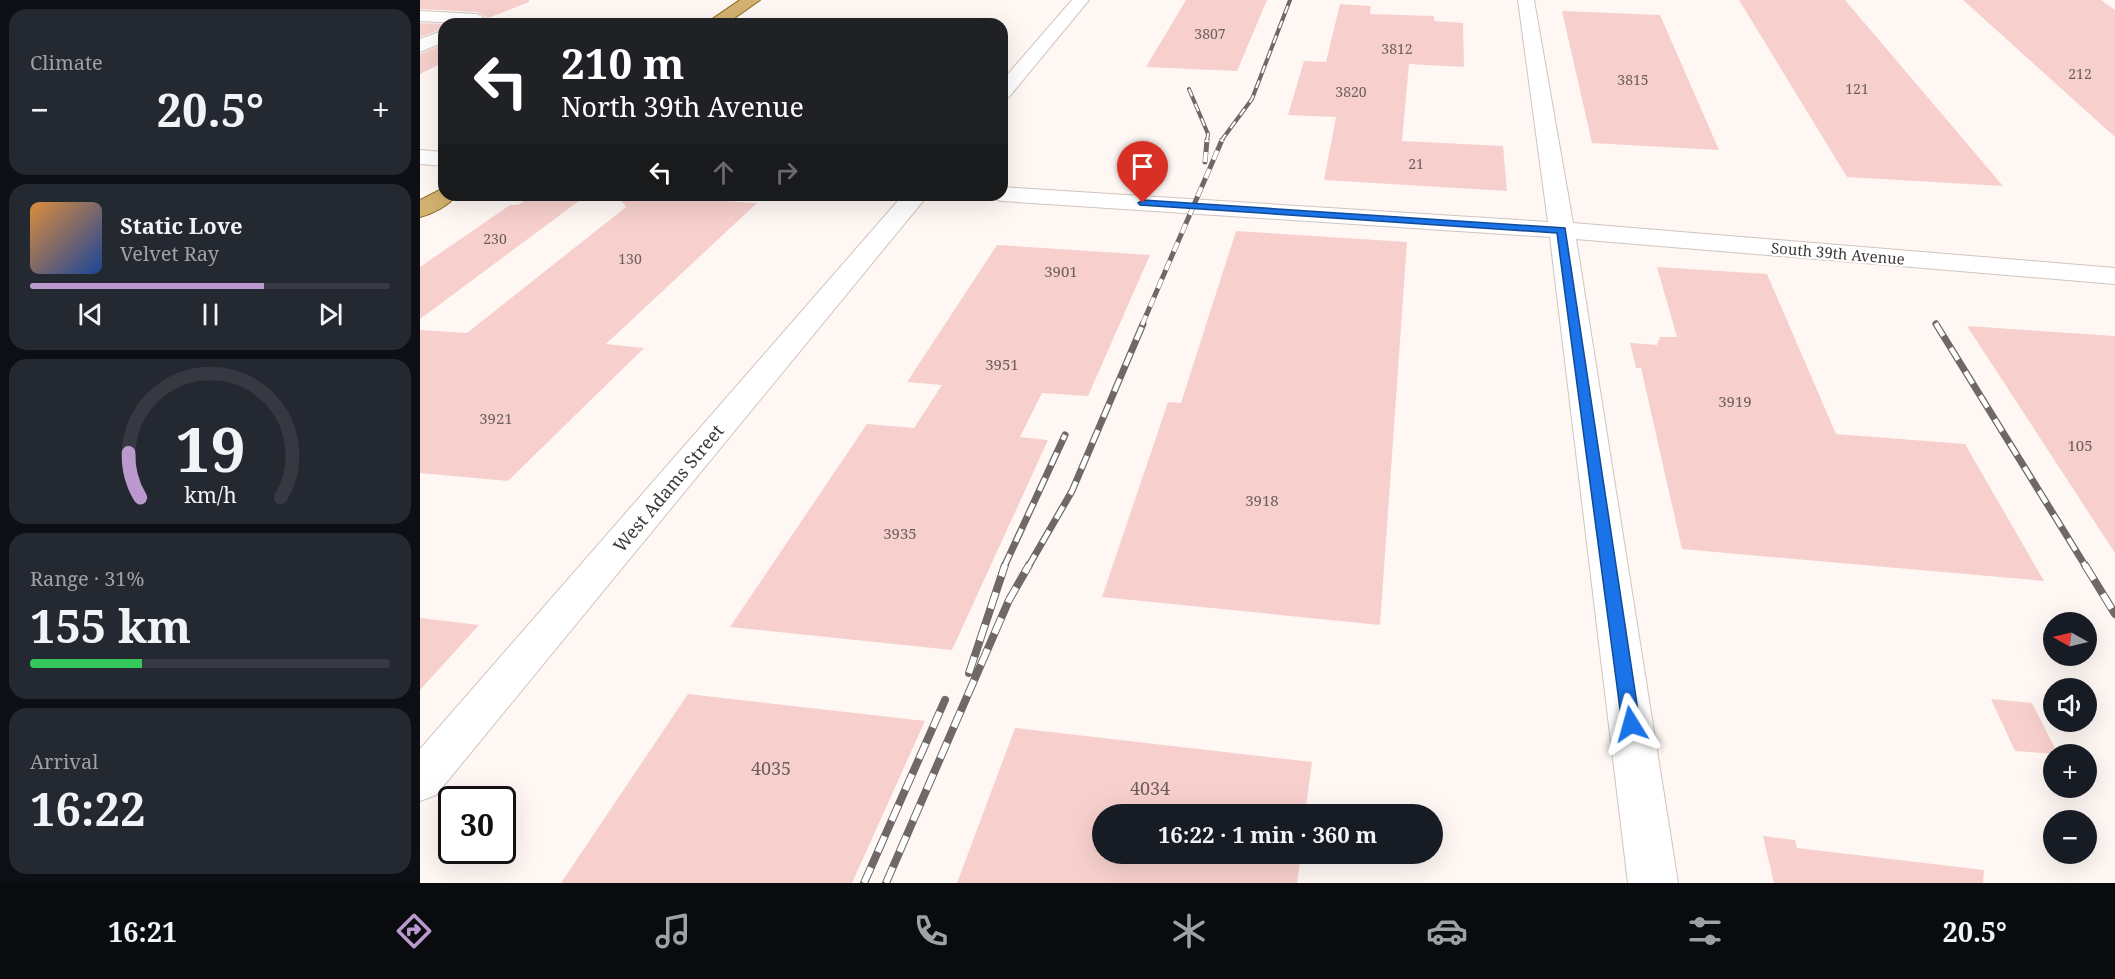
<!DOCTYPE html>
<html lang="en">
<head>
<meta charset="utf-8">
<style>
  :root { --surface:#171b24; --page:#242831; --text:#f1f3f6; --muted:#9ea1a6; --line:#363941; --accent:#bb99ce }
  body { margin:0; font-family:"Noto Serif",serif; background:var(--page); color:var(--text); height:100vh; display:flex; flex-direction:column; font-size:22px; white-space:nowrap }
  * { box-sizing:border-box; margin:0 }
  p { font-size:20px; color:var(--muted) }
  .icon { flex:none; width:33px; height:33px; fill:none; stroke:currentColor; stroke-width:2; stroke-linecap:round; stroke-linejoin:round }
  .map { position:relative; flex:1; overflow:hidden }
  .panel { display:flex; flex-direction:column; gap:9px; padding:9px; background:#0d0f14; width:420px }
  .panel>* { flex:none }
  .top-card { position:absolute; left:18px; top:18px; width:570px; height:183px; border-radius:18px; box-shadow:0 6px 24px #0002; background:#202124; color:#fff; overflow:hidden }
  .needle { width:39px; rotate:278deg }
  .fabs { position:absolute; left:1623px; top:612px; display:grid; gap:12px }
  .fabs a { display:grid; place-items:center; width:54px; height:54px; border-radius:50%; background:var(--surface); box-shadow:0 6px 24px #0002; font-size:30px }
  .speed { position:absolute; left:18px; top:786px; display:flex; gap:12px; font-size:30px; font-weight:700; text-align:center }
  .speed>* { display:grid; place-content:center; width:78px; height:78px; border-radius:50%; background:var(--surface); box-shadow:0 6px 24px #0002; line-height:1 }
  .speed .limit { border:3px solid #111; border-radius:9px; background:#fff; color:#111 }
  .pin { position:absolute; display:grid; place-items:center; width:51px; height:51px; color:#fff; margin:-62px -26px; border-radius:50% 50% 50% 0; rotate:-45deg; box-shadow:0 0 6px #0007 }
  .pin .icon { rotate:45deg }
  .me { position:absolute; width:66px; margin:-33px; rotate:352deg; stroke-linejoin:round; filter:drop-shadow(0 0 4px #0008) }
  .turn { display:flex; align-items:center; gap:21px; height:126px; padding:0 24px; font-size:27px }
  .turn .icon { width:78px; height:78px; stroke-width:2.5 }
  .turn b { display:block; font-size:42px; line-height:51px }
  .lanes { display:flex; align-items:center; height:57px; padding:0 24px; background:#0003; justify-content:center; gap:30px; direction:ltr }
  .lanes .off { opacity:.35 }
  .big { font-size:45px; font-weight:700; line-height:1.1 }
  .panel .tile { flex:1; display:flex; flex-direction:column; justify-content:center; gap:9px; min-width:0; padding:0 21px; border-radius:18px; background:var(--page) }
  .panel .dial { align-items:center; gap:0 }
  .dial svg { height:156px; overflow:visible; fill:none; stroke:var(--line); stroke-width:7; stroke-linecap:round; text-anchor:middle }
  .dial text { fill:var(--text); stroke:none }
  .song { display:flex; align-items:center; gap:18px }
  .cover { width:72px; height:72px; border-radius:9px; background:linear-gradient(135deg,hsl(30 70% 55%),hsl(220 70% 35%)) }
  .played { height:6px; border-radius:3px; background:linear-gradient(90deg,var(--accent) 65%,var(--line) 65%) }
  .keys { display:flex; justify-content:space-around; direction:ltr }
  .heat { display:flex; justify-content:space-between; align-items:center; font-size:33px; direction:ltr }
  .charge { height:9px; border-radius:4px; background:linear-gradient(90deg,#34c759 31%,var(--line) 0) }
  .trip { position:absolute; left:672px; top:804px; width:351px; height:60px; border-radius:30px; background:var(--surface); box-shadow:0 6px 24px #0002; font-weight:700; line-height:60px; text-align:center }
  .menu { display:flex; height:96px; justify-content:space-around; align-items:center; background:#090b0e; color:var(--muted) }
  .menu .icon { width:42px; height:42px }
  .menu .selected { color:var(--accent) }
  .menu b { font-size:27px; color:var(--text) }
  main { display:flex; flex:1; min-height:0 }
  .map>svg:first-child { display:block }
</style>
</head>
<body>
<main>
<section class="panel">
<div class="tile"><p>Climate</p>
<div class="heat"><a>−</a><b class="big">20.5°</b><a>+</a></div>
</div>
<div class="tile">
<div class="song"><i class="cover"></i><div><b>Static Love</b><p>Velvet Ray</p></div></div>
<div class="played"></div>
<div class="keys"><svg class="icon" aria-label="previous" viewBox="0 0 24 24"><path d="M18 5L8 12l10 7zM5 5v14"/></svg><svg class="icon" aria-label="pause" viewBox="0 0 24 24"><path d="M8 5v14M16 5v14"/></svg><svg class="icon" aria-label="next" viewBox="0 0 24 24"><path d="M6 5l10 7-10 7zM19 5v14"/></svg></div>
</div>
<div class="tile dial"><svg viewBox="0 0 100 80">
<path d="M14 69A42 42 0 1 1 86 69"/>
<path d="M14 69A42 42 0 0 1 8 46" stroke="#bb99ce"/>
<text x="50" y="56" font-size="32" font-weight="700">19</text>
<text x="50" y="72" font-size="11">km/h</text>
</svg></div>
<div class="tile"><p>Range · 31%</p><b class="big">155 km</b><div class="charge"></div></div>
<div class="tile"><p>Arrival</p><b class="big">16:22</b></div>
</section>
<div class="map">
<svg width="1695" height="883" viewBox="0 0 1695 883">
  <rect width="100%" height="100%" fill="#fff7f4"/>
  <path fill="#f7d0cd" d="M 0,0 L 109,0 L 109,2 L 68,18 L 57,12 L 0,9 Z
    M 766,0 L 847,0 L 817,71 L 726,67 Z
    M 1319,0 L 1425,0 L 1583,186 L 1427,177 Z
    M 1543,0 L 1681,0 L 1695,10 L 1695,137 Z
    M 920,4 L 951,6 L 950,14 L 1014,16 L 1014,21 L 1043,23 L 1044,67 L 989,64 L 982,141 L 1083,146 L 1087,191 L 904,180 L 916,117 L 868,115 L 884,61 L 906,62 Z
    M 1142,11 L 1240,15 L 1299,150 L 1172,143 Z
    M 0,23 L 24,24 L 24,28 L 0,37 Z
    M 24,44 L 24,62 L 0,74 L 0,54 Z
    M 113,195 L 167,195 L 0,319 L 0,267 L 90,205 L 98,205 Z
    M 197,195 L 337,203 L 186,344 L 224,348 L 88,481 L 0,473 L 0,330 L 47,333 L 206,207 Z
    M 816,231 L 987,242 L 960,625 L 682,597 L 748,402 L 761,403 Z
    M 577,245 L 730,255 L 668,396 L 622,393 L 600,437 L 628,440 L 532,650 L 310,627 L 447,424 L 494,428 L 522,385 L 487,382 Z
    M 1237,267 L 1347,274 L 1416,434 L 1545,444 L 1624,581 L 1262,549 L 1221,368 L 1216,368 L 1210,343 L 1237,345 L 1240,337 L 1257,337 Z
    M 1547,326 L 1695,336 L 1695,553 Z
    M 0,618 L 59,625 L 0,690 Z
    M 268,694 L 505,721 L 432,883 L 141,883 Z
    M 1571,699 L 1612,703 L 1638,754 L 1595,751 Z
    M 595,728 L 892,762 L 885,814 L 682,814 L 682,854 L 881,854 L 877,883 L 537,883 Z
    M 1343,836 L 1375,840 L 1377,848 L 1564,870 L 1563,883 L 1354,883 Z"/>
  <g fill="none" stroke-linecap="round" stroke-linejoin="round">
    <defs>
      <path id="minor" d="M 652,0 L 669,0 L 589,97 L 582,99 L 582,81 Z
        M 1098,0 L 1114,0 L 1153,223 L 1695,268 L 1695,284 L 1156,239 L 1258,883 L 1208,883 L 1130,237 L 582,201 L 574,199 L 571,195 L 582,195 L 582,187 L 1128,222 Z
        M 0,11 L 57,14 L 66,19 L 58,24 L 0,21 Z
        M 24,30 L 24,42 L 0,52 L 0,39 Z
        M 0,150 L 24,152 L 24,166 L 0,164 Z
        M 483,195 L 508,195 L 16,795 L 0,801 L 0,749 Z"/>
      <path id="major" d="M 320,0 L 340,0 L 306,24 L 285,24 Z
        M 24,188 L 24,195 L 36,195 C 29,206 12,214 0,217 L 0,200 Z"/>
    </defs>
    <use href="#minor" stroke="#d0c4be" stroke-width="2"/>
    <use href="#major" stroke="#8b661d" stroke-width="2"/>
    <use href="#minor" fill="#fff" fill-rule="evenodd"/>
    <use href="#major" fill="#d3b270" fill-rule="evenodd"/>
    <defs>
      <path id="rail-far3" d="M 769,89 L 788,134 L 787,141
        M 801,141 L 832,99 L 870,0"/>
      <path id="rail-far2" d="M 785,162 L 787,140
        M 1516,323 L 1517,325
        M 722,325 L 802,140"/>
      <path id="rail-far1" d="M 1516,324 L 1666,567
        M 584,567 L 645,435
        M 608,567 L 652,491 L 723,324"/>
      <path id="rail" d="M 1665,565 L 1695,614
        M 549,673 L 585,565
        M 444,883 L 525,700
        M 466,883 L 589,600 L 609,565"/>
    </defs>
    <use href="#rail-far3" stroke="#6e6866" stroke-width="4"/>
    <use href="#rail-far2" stroke="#6e6866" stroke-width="5"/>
    <use href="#rail-far1" stroke="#6e6866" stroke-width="7"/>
    <use href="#rail" stroke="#6e6866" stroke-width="8"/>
    <use href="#rail-far3" stroke="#fff" stroke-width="2" stroke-dasharray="8" stroke-linecap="butt"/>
    <use href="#rail-far2" stroke="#fff" stroke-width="4" stroke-dasharray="10" stroke-linecap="butt"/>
    <use href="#rail-far1" stroke="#fff" stroke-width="4.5" stroke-dasharray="14" stroke-linecap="butt"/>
    <use href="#rail" stroke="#fff" stroke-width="6" stroke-dasharray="17" stroke-linecap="butt"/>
  </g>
  <path fill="#1a73e8" stroke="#114b97" stroke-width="1.5" d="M 723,200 L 1145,228 L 1220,724 L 1217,729 L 1211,732 L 1205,729 L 1202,724 L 1137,233 L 720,205 L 718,203 Z"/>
  <g text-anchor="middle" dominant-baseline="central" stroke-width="4.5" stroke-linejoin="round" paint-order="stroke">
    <g font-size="14" fill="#6c5e5c">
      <text x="790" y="33">3807</text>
      <text x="977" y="48">3812</text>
      <text x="1660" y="73">212</text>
      <text x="1213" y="79">3815</text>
      <text x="1437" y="88">121</text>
      <text x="931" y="91">3820</text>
      <text x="996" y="163">21</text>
      <text x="75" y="238">230</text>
      <text x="210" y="258">130</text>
    </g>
    <g font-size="15" fill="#3d3836" stroke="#fff">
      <text transform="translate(1418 253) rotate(5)">South 39th Avenue</text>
    </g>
    <g font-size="15" fill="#6c5e5c">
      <text x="641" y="271">3901</text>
      <text x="582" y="364">3951</text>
      <text x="1315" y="401">3919</text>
      <text x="76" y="418">3921</text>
      <text x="1660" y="445">105</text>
      <text x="842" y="500">3918</text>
      <text x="480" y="533">3935</text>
    </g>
    <g font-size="18" fill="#3d3836" stroke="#fff">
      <text transform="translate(248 488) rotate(-50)">West Adams Street</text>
    </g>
    <g font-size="18" fill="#6c5e5c">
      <text x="351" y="768">4035</text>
      <text x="730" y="788">4034</text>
    </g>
  </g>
</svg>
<div class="fabs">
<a><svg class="needle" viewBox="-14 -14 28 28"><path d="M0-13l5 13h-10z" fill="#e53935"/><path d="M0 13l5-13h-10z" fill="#9ea1a6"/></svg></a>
<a><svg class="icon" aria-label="sound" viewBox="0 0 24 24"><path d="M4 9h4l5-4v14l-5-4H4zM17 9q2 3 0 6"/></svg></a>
<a>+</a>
<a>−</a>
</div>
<div class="speed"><div class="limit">30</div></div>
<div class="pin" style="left:723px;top:203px;background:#d93025"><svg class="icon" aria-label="arrive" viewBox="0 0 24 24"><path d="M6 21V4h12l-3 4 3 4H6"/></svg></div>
<svg class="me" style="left:1211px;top:724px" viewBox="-20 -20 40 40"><path d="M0-17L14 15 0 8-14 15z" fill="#1a73e8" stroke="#fff" stroke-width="4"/></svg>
<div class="trip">16:22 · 1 min · 360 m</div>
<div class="top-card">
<div class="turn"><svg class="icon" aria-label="left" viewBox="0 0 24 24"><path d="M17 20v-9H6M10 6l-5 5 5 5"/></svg><div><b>210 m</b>North 39th Avenue</div></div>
<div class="lanes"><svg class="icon" aria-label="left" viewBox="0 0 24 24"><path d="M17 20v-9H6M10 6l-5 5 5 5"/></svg><svg class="icon off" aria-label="ahead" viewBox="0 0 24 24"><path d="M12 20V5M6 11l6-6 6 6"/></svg><svg class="icon off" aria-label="right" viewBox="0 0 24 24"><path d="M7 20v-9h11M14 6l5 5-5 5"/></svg></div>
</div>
</div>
</main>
<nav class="menu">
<b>16:21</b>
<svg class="icon selected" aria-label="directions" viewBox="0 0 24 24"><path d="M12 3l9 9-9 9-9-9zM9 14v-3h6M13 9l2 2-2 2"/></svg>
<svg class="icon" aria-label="music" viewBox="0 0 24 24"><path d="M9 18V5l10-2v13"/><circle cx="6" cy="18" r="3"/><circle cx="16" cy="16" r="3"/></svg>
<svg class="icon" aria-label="phone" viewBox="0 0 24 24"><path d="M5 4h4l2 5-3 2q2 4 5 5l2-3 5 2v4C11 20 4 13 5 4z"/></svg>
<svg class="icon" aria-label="climate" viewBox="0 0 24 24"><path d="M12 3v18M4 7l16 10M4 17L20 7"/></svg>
<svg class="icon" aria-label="car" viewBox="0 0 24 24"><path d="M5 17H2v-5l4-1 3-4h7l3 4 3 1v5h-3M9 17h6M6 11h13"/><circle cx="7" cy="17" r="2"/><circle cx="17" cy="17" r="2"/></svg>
<svg class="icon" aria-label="filters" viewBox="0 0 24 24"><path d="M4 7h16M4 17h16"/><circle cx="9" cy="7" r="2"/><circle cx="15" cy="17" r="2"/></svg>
<b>20.5°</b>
</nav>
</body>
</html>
